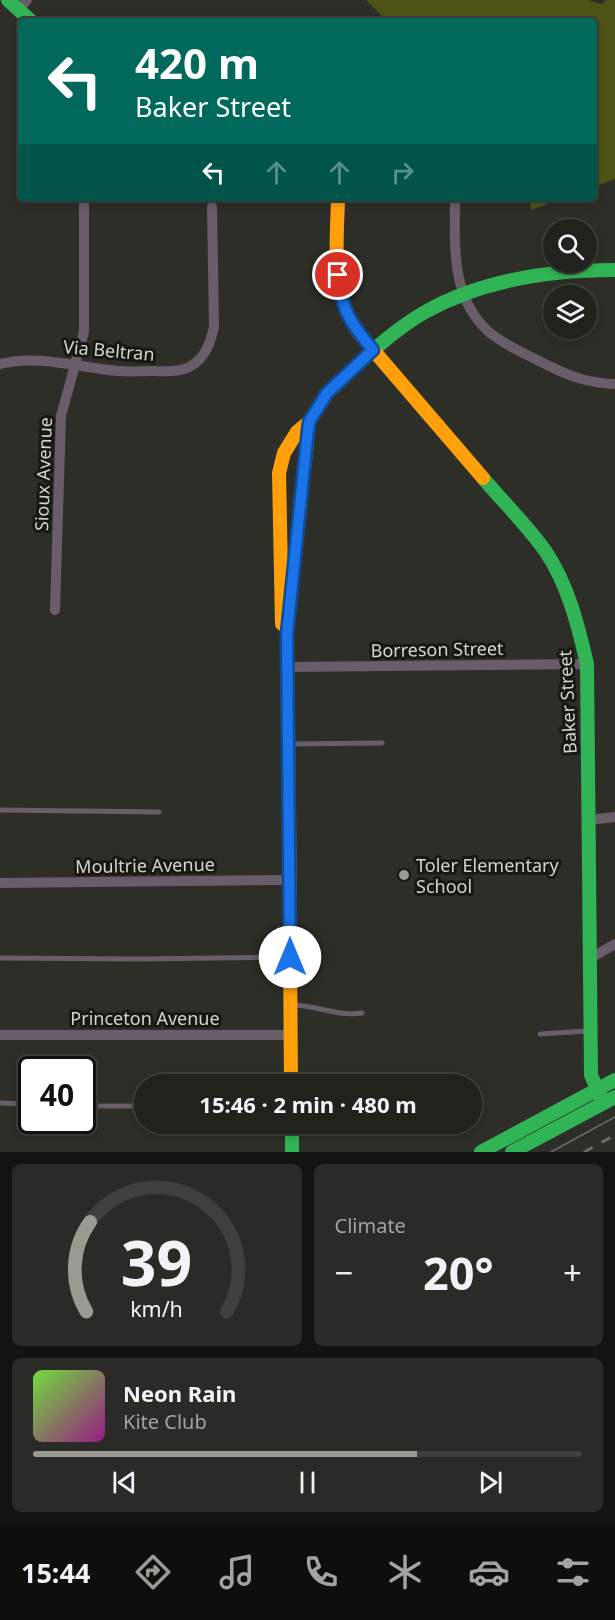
<!DOCTYPE html>
<html lang="en">
<head>
<meta charset="utf-8">
<style>
  :root { --surface:#22221d; --page:#2a2a26; --text:#f1f3f6; --muted:#a2a4a4; --line:#3f3f3b; --accent:#999b93 }
  body { margin:0; font-family:"Noto Sans",sans-serif; background:var(--page); color:var(--text); height:100vh; display:flex; flex-direction:column; font-size:22px; white-space:nowrap }
  * { box-sizing:border-box; margin:0 }
  p { font-size:20px; color:var(--muted) }
  .icon { flex:none; width:33px; height:33px; fill:none; stroke:currentColor; stroke-width:2; stroke-linecap:round; stroke-linejoin:round }
  .map { position:relative; height:1152px; overflow:hidden }
  .details { display:flex; flex-direction:column; gap:12px; padding:12px; background:#131310; flex:1 }
  .details>* { flex:none }
  .top-card { position:absolute; left:18px; top:18px; width:579px; height:183px; border-radius:6px; box-shadow:0 3px 9px #0003,0 0 0 2px var(--line); background:#00695c; color:#fff; overflow:hidden }
  .tools { position:absolute; left:543px; top:219px; display:grid; gap:12px }
  .tools a { display:grid; place-items:center; width:54px; height:54px; border-radius:50%; background:var(--surface); box-shadow:0 3px 9px #0003,0 0 0 2px var(--line); font-size:30px }
  .speed { position:absolute; left:18px; top:1056px; display:flex; gap:12px; font-size:30px; font-weight:700; text-align:center }
  .speed>* { display:grid; place-content:center; width:78px; height:78px; border-radius:50%; background:var(--surface); box-shadow:0 3px 9px #0003,0 0 0 2px var(--line); line-height:1 }
  .speed .limit { border:3px solid #111; border-radius:9px; background:#fff; color:#111 }
  .pin { position:absolute; display:grid; place-items:center; width:51px; height:51px; color:#fff; margin:-26px; border:3px solid #fff; border-radius:50%; box-shadow:0 2px 6px #0007 }
  .me { position:absolute; width:66px; margin:-33px; rotate:0deg; stroke-linejoin:round; filter:drop-shadow(0 0 4px #0008) }
  .turn { display:flex; align-items:center; gap:21px; height:126px; padding:0 18px; font-size:27px }
  .turn .icon { width:78px; height:78px; stroke-width:2.5 }
  .turn b { display:block; font-size:42px; line-height:51px }
  .lanes { display:flex; align-items:center; height:57px; padding:0 18px; background:#0003; justify-content:center; gap:30px; direction:ltr }
  .lanes .off { opacity:.35 }
  .big { font-size:45px; font-weight:700; line-height:1.1 }
  .details .widget { flex:1; display:flex; flex-direction:column; justify-content:center; gap:9px; min-width:0; padding:0 21px; border-radius:9px; background:var(--page) }
  .details .dial { align-items:center; gap:0 }
  .dial svg { height:156px; overflow:visible; fill:none; stroke:var(--line); stroke-width:7; stroke-linecap:round; text-anchor:middle }
  .dial text { fill:var(--text); stroke:none }
  .song { display:flex; align-items:center; gap:18px }
  .cover { width:72px; height:72px; border-radius:9px; background:linear-gradient(135deg,hsl(100 70% 55%),hsl(310 70% 35%)) }
  .played { height:6px; border-radius:3px; background:linear-gradient(90deg,var(--accent) 70%,var(--line) 70%) }
  .keys { display:flex; justify-content:space-around; direction:ltr }
  .heat { display:flex; justify-content:space-between; align-items:center; font-size:33px; direction:ltr }
  .details .tiles { flex:1; display:grid; gap:12px; grid-template-columns:1fr 1fr }
  .widget:last-child { grid-column:span 2 }
  .trip { position:absolute; left:134px; top:1074px; width:348px; height:60px; border-radius:30px; background:var(--surface); box-shadow:0 3px 9px #0003,0 0 0 2px var(--line); font-weight:700; line-height:60px; text-align:center }
  .dock { display:flex; height:96px; justify-content:space-around; align-items:center; background:#0e0e0c; color:var(--muted) }
  .dock .icon { width:42px; height:42px }
  .dock .selected { color:var(--accent) }
  .dock b { font-size:27px; color:var(--text) }
  .map>svg:first-child { display:block }
</style>
</head>
<body>
<div class="map">
<svg width="615" height="1152" viewBox="0 0 615 1152">
  <rect width="100%" height="100%" fill="#2d2e27"/>
  <path fill="#4e5315" d="M 366,0 L 587,0 L 602,4 L 606,0 L 615,0 L 615,179 L 594,187 L 594,21 L 387,21 Z
    M 530,198 L 563,198 L 531,210 Z"/>
  <g fill="none" stroke-linecap="round" stroke-linejoin="round">
    <path stroke="#685d68" stroke-width="5" d="M 289,744 L 382,743
      M 0,810 L 159,812
      M 0,958 L 137,959 L 289,957
      M 292,1005 C 316,1005 339,1017 362,1013
      M 540,1034 L 588,1031
      M 0,1103 L 32,1104
      M 82,1106 L 144,1106"/>
    <path stroke="#685d68" stroke-width="10" d="M 19,10 L 27,0
      M 455,198 C 455,244 450,298 489,332 C 503,344 521,352 537,360 C 565,374 583,383 615,384
      M 0,364 C 39,354 79,368 119,371 C 129,372 140,371 151,371 C 164,371 180,373 191,366 C 206,357 210,343 214,327 L 212,207
      M 55,610 L 61,416 L 84,332 L 84,198
      M 287,667 L 587,664
      M 588,820 L 615,817
      M 0,883 L 290,880
      M 589,959 L 615,944
      M 0,1035 L 291,1035"/>
    <path stroke="#30b455" stroke-width="14" d="M 8,0 L 31,21
      M 336,385 C 363,359 392,331 425,312 C 482,280 550,270 615,270
      M 483,478 C 503,502 528,526 546,552 C 568,585 578,625 587,664 L 591,1075 L 601,1098
      M 289,810 L 287,634 L 309,422
      M 292,1124 L 292,1152
      M 481,1152 L 615,1080
      M 512,1152 L 615,1097"/>
    <path stroke="#ff9f0a" stroke-width="14" d="M 338,198 C 337,246 329,297 362,337 L 483,478
      M 282,624 L 279,473 L 284,453 L 297,432 L 309,422 L 327,393 L 336,385
      M 289,810 L 291,1084"/>
    <path stroke="#6e696c" stroke-width="1.5" d="M 551,1152 L 615,1117"/>
    <path stroke="#6e696c" stroke-width="3" stroke-dasharray="10 10" stroke-linecap="butt" d="M 584,1152 L 615,1135"/>
  </g>
  <g fill="none" stroke-linecap="round" stroke-linejoin="round">
    <defs>
      <path id="route" d="M 290,957 L 287,634 L 306,448 L 309,422 L 327,393 L 373,350 C 352,325 341,310 338,275"/>
    </defs>
    <use href="#route" stroke="#114b97" stroke-width="15"/>
    <use href="#route" stroke="#1a73e8" stroke-width="10"/>
  </g>
  <circle fill="#999b93" stroke="#171812" stroke-width="2" cx="404" cy="875" r="6"/>
  <g text-anchor="middle" dominant-baseline="central" stroke-width="6" stroke-linejoin="round" paint-order="stroke">
    <g font-size="18" fill="#d3d5cd" stroke="#171812">
      <text transform="translate(109 350) rotate(5)">Via Beltran</text>
      <text transform="translate(43 474) rotate(-88)">Sioux Avenue</text>
      <text transform="translate(437 649) rotate(-1)">Borreson Street</text>
      <text transform="translate(567 702) rotate(-93)">Baker Street</text>
      <text transform="translate(145 865) rotate(-1)">Moultrie Avenue</text>
      <text x="145" y="1018">Princeton Avenue</text>
    </g>
    <g font-size="18" fill="#d3d5cd" stroke="#171812" text-anchor="start">
      <text x="416" y="865">Toler Elementary<tspan x="416" dy="21">School</tspan></text>
    </g>
  </g>
</svg>
<div class="tools">
<a><svg class="icon" aria-label="search" viewBox="0 0 24 24"><circle cx="10" cy="10" r="6"/><path d="M15 15l6 6"/></svg></a>
<a><svg class="icon" aria-label="layers" viewBox="0 0 24 24"><path d="M12 4l9 5-9 5-9-5zM3 14l9 5 9-5"/></svg></a>
</div>
<div class="speed"><div class="limit">40</div></div>
<div class="pin" style="left:338px;top:275px;background:#d93025"><svg class="icon" aria-label="arrive" viewBox="0 0 24 24"><path d="M6 21V4h12l-3 4 3 4H6"/></svg></div>
<svg class="me" style="left:290px;top:957px" viewBox="-20 -20 40 40"><circle r="19" fill="#fff"/><path d="M0-13L10 11 0 6-10 11z" fill="#1a73e8"/></svg>
<div class="trip">15:46 · 2 min · 480 m</div>
<div class="top-card">
<div class="turn"><svg class="icon" aria-label="left" viewBox="0 0 24 24"><path d="M17 20v-9H6M10 6l-5 5 5 5"/></svg><div><b>420 m</b>Baker Street</div></div>
<div class="lanes"><svg class="icon" aria-label="left" viewBox="0 0 24 24"><path d="M17 20v-9H6M10 6l-5 5 5 5"/></svg><svg class="icon off" aria-label="ahead" viewBox="0 0 24 24"><path d="M12 20V5M6 11l6-6 6 6"/></svg><svg class="icon off" aria-label="ahead" viewBox="0 0 24 24"><path d="M12 20V5M6 11l6-6 6 6"/></svg><svg class="icon off" aria-label="right" viewBox="0 0 24 24"><path d="M7 20v-9h11M14 6l5 5-5 5"/></svg></div>
</div>
</div>
<section class="details">
<div class="tiles">
<div class="widget dial"><svg viewBox="0 0 100 80">
<path d="M14 69A42 42 0 1 1 86 69"/>
<path d="M14 69A42 42 0 0 1 16 23" stroke="#999b93"/>
<text x="50" y="56" font-size="32" font-weight="700">39</text>
<text x="50" y="72" font-size="11">km/h</text>
</svg></div>
<div class="widget"><p>Climate</p>
<div class="heat"><a>−</a><b class="big">20°</b><a>+</a></div>
</div>
<div class="widget">
<div class="song"><i class="cover"></i><div><b>Neon Rain</b><p>Kite Club</p></div></div>
<div class="played"></div>
<div class="keys"><svg class="icon" aria-label="previous" viewBox="0 0 24 24"><path d="M18 5L8 12l10 7zM5 5v14"/></svg><svg class="icon" aria-label="pause" viewBox="0 0 24 24"><path d="M8 5v14M16 5v14"/></svg><svg class="icon" aria-label="next" viewBox="0 0 24 24"><path d="M6 5l10 7-10 7zM19 5v14"/></svg></div>
</div>
</div>
</section>
<nav class="dock">
<b>15:44</b>
<svg class="icon selected" aria-label="directions" viewBox="0 0 24 24"><path d="M12 3l9 9-9 9-9-9zM9 14v-3h6M13 9l2 2-2 2"/></svg>
<svg class="icon" aria-label="music" viewBox="0 0 24 24"><path d="M9 18V5l10-2v13"/><circle cx="6" cy="18" r="3"/><circle cx="16" cy="16" r="3"/></svg>
<svg class="icon" aria-label="phone" viewBox="0 0 24 24"><path d="M5 4h4l2 5-3 2q2 4 5 5l2-3 5 2v4C11 20 4 13 5 4z"/></svg>
<svg class="icon" aria-label="climate" viewBox="0 0 24 24"><path d="M12 3v18M4 7l16 10M4 17L20 7"/></svg>
<svg class="icon" aria-label="car" viewBox="0 0 24 24"><path d="M5 17H2v-5l4-1 3-4h7l3 4 3 1v5h-3M9 17h6M6 11h13"/><circle cx="7" cy="17" r="2"/><circle cx="17" cy="17" r="2"/></svg>
<svg class="icon" aria-label="filters" viewBox="0 0 24 24"><path d="M4 7h16M4 17h16"/><circle cx="9" cy="7" r="2"/><circle cx="15" cy="17" r="2"/></svg>
</nav>
</body>
</html>
